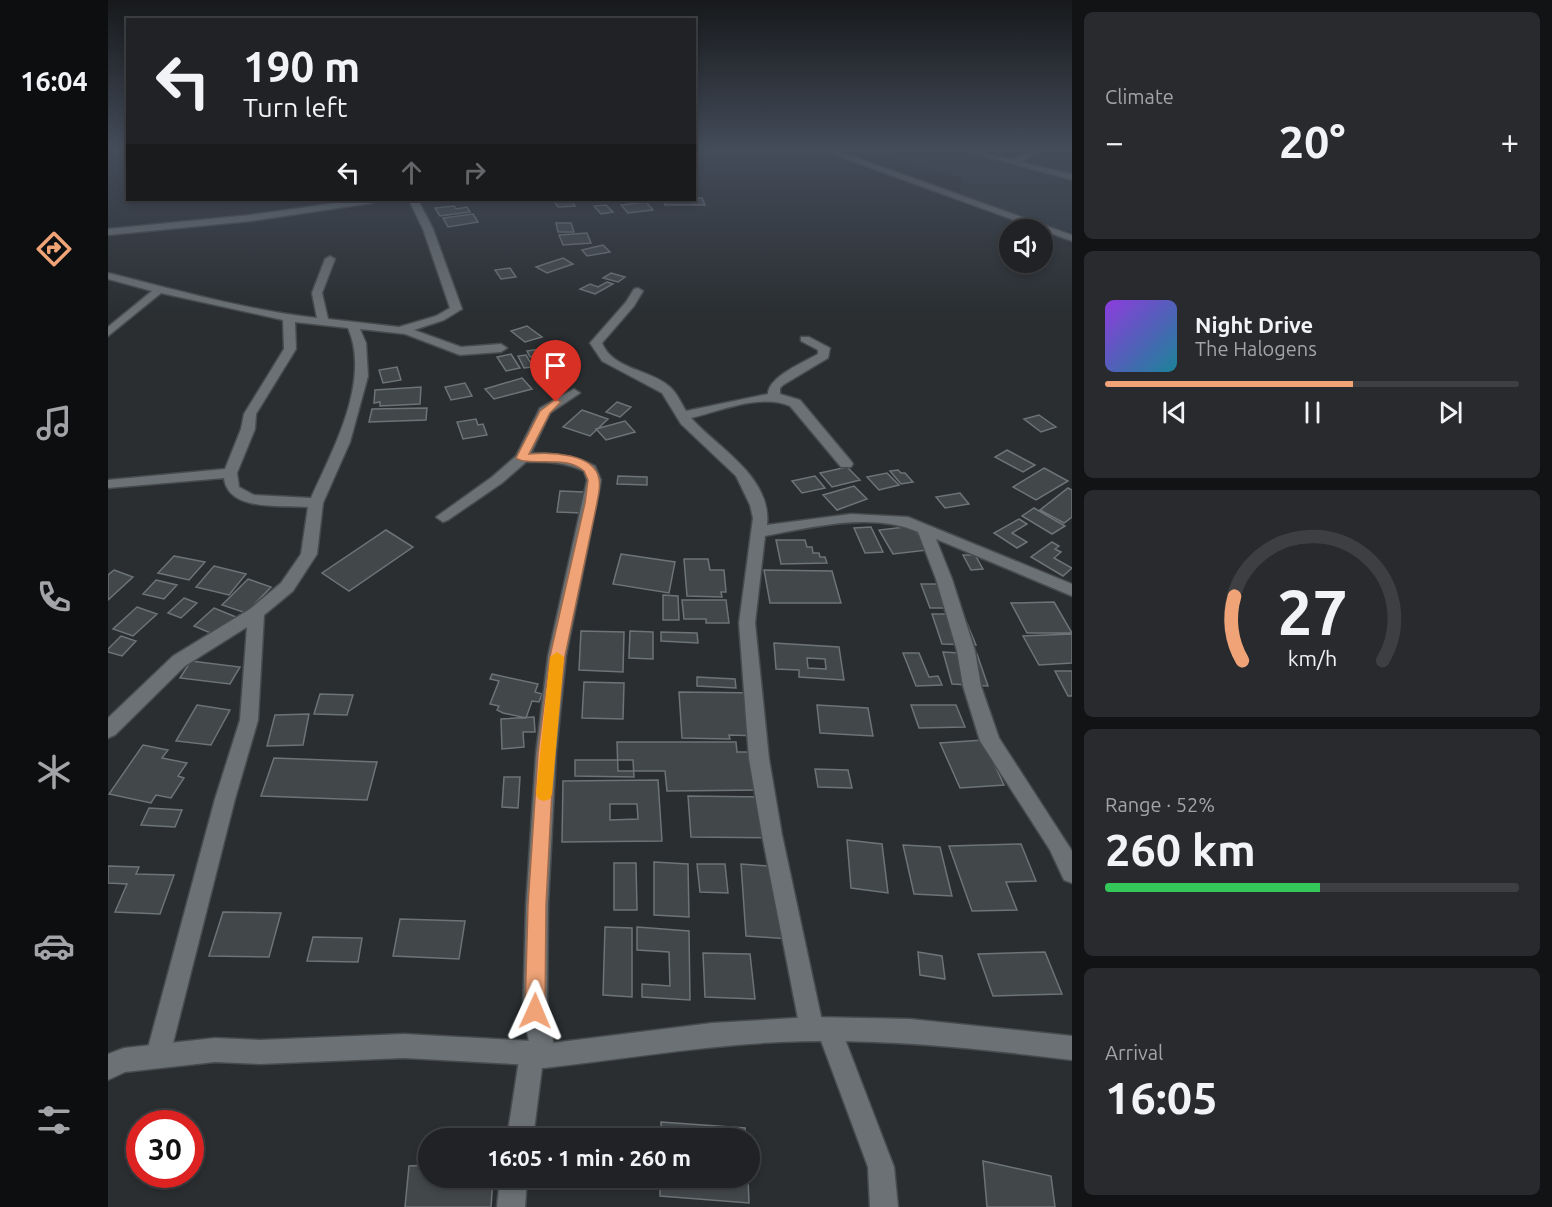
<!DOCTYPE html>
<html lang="en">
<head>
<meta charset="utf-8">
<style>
  :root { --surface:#202225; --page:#282a2d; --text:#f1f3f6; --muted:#a2a4a7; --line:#3d3f42; --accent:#efa377 }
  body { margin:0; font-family:Ubuntu,sans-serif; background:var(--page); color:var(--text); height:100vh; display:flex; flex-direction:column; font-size:22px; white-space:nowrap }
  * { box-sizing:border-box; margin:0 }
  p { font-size:20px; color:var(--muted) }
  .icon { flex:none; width:33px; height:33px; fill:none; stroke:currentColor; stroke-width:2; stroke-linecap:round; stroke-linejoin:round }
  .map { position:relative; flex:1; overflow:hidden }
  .drawer { display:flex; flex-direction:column; gap:12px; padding:12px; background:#121314; width:480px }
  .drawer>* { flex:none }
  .hud { position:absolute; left:18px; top:18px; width:570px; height:183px; border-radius:0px; box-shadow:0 3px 9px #0003,0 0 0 2px var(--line); background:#202225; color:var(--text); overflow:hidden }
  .tools { position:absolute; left:891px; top:219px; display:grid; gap:12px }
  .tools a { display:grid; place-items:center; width:54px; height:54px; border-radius:50%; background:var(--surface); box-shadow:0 3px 9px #0003,0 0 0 2px var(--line); font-size:30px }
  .speed { position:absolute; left:18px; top:1110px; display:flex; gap:12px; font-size:30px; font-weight:700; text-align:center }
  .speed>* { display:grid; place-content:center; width:78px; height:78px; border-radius:50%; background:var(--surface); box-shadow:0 3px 9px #0003,0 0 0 2px var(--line); line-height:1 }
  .speed .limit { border:9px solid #d22; background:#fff; color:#111 }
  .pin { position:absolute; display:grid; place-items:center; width:51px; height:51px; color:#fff; margin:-62px -26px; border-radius:50% 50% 50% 0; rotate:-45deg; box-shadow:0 0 6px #0007 }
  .pin .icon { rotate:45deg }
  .me { position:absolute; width:66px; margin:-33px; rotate:1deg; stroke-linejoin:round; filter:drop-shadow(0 0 4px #0008) }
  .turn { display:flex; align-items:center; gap:21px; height:126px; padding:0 18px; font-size:27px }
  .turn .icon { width:78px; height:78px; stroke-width:2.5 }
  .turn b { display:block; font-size:42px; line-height:51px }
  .lanes { display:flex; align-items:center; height:57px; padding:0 18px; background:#0003; justify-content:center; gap:30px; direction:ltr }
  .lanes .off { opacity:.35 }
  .big { font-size:45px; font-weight:700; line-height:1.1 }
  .drawer .tile { flex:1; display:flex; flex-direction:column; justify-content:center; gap:9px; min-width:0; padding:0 21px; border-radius:9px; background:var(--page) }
  .drawer .dial { align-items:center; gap:0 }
  .dial svg { height:156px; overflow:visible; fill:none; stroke:var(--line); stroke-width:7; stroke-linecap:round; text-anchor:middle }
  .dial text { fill:var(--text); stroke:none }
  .song { display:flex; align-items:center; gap:18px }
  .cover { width:72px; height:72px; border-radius:9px; background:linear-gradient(135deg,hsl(270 70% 55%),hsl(190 70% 35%)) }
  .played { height:6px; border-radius:3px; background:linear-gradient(90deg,var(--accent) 60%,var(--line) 60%) }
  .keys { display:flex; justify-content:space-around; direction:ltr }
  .heat { display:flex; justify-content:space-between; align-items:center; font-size:33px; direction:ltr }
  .charge { height:9px; border-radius:4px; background:linear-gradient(90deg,#34c759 52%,var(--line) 0) }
  .trip { position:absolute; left:310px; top:1128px; width:342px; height:60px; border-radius:30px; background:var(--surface); box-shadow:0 3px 9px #0003,0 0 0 2px var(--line); font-weight:700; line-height:60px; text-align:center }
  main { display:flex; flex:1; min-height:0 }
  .tab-bar { display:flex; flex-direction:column; width:108px; justify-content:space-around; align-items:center; background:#0d0e0f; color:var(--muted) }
  .tab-bar .icon { width:42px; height:42px }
  .tab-bar .selected { color:var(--accent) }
  .tab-bar b { font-size:27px; color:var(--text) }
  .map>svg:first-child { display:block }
</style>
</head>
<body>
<main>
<nav class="tab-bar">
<b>16:04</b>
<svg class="icon selected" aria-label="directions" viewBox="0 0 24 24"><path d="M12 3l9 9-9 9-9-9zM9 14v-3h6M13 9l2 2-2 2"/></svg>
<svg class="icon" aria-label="music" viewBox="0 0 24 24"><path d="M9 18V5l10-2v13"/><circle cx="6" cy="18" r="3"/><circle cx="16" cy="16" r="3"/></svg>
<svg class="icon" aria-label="phone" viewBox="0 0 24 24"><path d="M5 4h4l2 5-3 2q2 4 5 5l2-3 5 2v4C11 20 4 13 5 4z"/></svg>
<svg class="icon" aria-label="climate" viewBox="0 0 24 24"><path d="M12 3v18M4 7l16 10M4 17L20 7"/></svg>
<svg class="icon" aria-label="car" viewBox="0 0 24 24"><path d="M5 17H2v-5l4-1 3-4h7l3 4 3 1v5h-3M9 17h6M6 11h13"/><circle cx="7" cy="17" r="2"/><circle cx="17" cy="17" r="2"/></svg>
<svg class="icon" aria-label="filters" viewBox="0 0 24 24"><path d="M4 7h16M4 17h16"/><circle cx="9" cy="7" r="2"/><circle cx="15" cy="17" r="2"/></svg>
</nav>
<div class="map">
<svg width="964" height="1207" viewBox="0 0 964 1207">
  <rect width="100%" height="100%" fill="#2a2e31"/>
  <path fill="#2f393e" d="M 750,148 L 964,148 L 964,233 L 851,194 L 854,179 Z"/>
  <path fill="#42474a" stroke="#6d7376" stroke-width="1.5" fill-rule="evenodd" d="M 586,198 L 594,198 L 597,205 L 557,205 L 555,200 Z
    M 456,200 L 463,200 L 467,206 L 450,207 L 446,201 Z
    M 538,202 L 545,210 L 520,213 L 513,205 Z
    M 498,205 L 505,212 L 493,214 L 486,206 Z
    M 346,206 L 348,209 L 359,207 L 362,212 L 332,216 L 327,208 Z
    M 365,214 L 370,222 L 340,227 L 335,218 Z
    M 448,223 L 463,223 L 466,232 L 450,232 Z
    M 479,233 L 483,243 L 455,245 L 451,235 Z
    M 495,245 L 502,252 L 479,256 L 474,250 Z
    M 455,258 L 465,264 L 439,273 L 428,267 Z
    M 402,268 L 408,277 L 393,279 L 387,270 Z
    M 503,273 L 517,277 L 510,282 L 495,278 Z
    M 499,282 L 505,284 L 487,294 L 472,289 L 482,284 L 490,287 Z
    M 419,326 L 434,337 L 417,342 L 403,331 Z
    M 444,347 L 451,359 L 442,361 L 438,355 L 422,357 L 419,351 Z
    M 403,354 L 412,368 L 398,371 L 389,357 Z
    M 418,355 L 425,367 L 416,368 L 410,356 Z
    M 289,367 L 293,380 L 275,383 L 271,370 Z
    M 414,378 L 424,389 L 386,399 L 377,389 Z
    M 357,383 L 364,396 L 343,400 L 337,387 Z
    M 313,387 L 312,404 L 272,406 L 272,402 L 266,403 L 267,390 Z
    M 509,402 L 523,407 L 512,417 L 498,412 Z
    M 319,408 L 318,420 L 261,422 L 264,409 Z
    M 474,410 L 500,419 L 482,436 L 455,427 Z
    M 931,415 L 948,427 L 933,432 L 916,419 Z
    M 368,419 L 370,425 L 375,424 L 379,435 L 355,439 L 349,422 Z
    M 517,421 L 527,432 L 498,440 L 488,429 Z
    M 899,450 L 927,465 L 915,472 L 887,457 Z
    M 739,467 L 752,480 L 724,487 L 712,473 Z
    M 936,468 L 960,481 L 928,500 L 905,487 Z
    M 790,470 L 793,473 L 797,473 L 805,482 L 793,484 L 782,471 Z
    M 779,473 L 791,485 L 771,490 L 759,477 Z
    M 510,476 L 539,477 L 539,485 L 509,484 Z
    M 707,476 L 717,488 L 694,493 L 684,481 Z
    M 746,486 L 759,499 L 729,510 L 715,495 Z
    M 960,488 L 964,490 L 964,517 L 956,523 L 932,510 Z
    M 452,491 L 476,492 L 474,513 L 449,512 Z
    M 852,493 L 861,504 L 837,508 L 828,497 Z
    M 926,508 L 957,526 L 944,534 L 914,516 Z
    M 911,519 L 919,524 L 904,533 L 919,542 L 909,548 L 886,533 Z
    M 805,526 L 820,550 L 785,554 L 771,530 Z
    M 763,527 L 775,552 L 757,553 L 746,528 Z
    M 278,530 L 305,547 L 241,591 L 214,573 Z
    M 668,540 L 697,540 L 699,547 L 704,547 L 705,553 L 711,553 L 712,557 L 717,557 L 719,563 L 673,564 Z
    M 944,542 L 951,546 L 947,549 L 953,552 L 946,558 L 964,568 L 955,576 L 923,557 Z
    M 513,554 L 567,562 L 561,593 L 505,584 Z
    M 855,555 L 867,555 L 875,569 L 863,570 Z
    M 66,556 L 97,562 L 81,580 L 50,573 Z
    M 576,559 L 600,559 L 602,570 L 616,570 L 618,592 L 613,592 L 614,597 L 579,596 Z
    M 106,566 L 138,574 L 121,595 L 88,587 Z
    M 6,570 L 25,577 L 0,600 L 0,575 Z
    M 656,570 L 724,571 L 733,603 L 662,603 Z
    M 140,579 L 163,587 L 138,613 L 114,605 Z
    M 48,580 L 69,585 L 56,599 L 35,594 Z
    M 813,584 L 844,584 L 853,608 L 822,608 Z
    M 555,595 L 570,596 L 571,620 L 555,620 Z
    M 76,598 L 89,603 L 73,618 L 60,613 Z
    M 574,600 L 618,600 L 621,623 L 598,623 L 598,619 L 576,619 Z
    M 946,602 L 964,633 L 919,633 L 903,603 Z
    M 29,607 L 49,614 L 25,636 L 5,629 Z
    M 106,608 L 128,617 L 107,635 L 86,626 Z
    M 824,614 L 855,614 L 868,645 L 834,644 Z
    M 473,631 L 516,632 L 515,672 L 471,670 Z
    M 522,631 L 545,632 L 545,659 L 521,658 Z
    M 553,632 L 589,633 L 590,643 L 553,641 Z
    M 964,634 L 964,663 L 931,665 L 915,636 Z
    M 13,636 L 28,641 L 14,656 L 0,652 L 0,649 Z
    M 666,643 L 731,647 L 736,680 L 691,677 L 691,670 L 668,669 ZM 699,658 L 717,659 L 718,669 L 700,668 Z
    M 835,652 L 869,654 L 880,686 L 844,684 Z
    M 795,653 L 811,653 L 821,677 L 830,676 L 834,685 L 808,686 Z
    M 83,661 L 132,667 L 122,684 L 72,678 Z
    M 947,671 L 964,671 L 964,696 L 960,696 Z
    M 384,674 L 430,684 L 427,692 L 434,694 L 431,702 L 424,701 L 418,718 L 395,713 L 389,710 L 391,706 L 382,704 L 391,681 L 382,679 Z
    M 589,677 L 627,679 L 628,688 L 589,686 Z
    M 476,682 L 516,683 L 515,719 L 474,718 Z
    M 571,692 L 652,693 L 652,736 L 621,735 L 622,739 L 574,738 Z
    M 212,694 L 245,695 L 239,715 L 206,714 Z
    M 89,705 L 122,710 L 103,745 L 68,741 Z
    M 709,705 L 760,708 L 765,736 L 712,733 Z
    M 803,705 L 848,705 L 857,727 L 811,728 Z
    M 201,714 L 195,745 L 159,746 L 167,715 Z
    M 426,717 L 427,732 L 415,732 L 416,747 L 394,749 L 393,719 Z
    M 875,740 L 896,785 L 852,788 L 832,743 Z
    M 509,742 L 628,742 L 629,752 L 657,752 L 664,790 L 559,791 L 557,771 L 510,771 Z
    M 35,745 L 60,750 L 54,758 L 79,763 L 70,776 L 76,778 L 63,798 L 48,795 L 43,803 L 1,794 Z
    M 166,758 L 269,762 L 259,800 L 153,796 Z
    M 467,760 L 525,760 L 526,777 L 467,776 Z
    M 707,769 L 740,770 L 744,788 L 710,787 Z
    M 396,777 L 412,777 L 410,808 L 394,807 Z
    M 550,780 L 554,841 L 454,842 L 455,781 ZM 502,804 L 529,804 L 530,819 L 502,820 Z
    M 580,796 L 666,797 L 673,838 L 583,837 Z
    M 41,808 L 74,810 L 67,827 L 33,825 Z
    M 739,840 L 774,844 L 780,893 L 743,888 Z
    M 913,844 L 928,881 L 898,882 L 909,910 L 864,911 L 841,846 Z
    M 795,845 L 832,847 L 844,896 L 806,894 Z
    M 546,862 L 580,864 L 581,917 L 546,915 Z
    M 506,863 L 528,863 L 529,910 L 506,910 Z
    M 589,864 L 617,864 L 620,893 L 592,892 Z
    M 633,864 L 674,867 L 681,939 L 638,936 Z
    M 0,866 L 31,867 L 28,874 L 66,875 L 52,914 L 7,912 L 19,884 L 0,883 Z
    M 115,912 L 173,913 L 161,957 L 101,956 Z
    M 292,919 L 357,921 L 351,959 L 285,956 Z
    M 497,927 L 524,928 L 524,997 L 495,995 Z
    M 529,927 L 581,931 L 582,1000 L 534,997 L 534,984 L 562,986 L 561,952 L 529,950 Z
    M 205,937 L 254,938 L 250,962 L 199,961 Z
    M 810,952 L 834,956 L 837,979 L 812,975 Z
    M 937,952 L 954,994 L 885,996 L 870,954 Z
    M 595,953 L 642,954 L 647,999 L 597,997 Z
    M 553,1122 L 637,1128 L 638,1138 L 553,1138 Z
    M 875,1161 L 943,1176 L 947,1207 L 879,1207 Z
    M 321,1165 L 321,1178 L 385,1178 L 383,1207 L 297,1207 L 301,1166 Z
    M 552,1178 L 640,1178 L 641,1203 L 552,1196 Z"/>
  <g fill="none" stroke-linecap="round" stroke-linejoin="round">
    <defs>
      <path id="minor" d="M 708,148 L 721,148 L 964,235 L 964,241 Z
        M 845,148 L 860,148 L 905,160 L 925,148 L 936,148 L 913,162 L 964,174 L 964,180 Z
        M 249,200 L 269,200 L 264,203 L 143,221 L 0,235 L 0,229 L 143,215 Z
        M 301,200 L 310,200 L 325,229 L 354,309 L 336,320 L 306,330 L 353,347 L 393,344 L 399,348 L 393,352 L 352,355 L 297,334 L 252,329 L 258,343 L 260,376 L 242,442 L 215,503 L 209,554 L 185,591 L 156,615 L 150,720 L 127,799 L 62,1055 L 59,1064 L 50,1067 L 41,1064 L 38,1055 L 107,799 L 132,720 L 139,627 L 77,666 L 7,735 L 0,738 L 0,718 L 65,656 L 142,609 L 173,583 L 193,554 L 200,507 C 174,505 120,512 116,478 L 0,488 L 0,480 L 117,469 L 133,429 L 136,414 L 176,349 L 175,320 L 53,293 L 0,336 L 0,327 L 44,291 L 0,279 L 0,273 C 69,290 138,310 209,318 L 204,293 L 217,259 L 222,256 L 227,259 L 214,293 L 220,319 L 291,327 L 328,316 L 342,308 L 315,229 ZM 187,322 L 240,328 C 263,381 225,449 203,498 L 146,495 L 131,487 L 129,473 L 147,429 L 148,414 L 188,349 Z
        M 530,288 L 535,291 L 526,306 L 494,343 C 505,370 542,369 562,387 C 569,393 573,403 578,411 L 660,394 C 660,377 696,362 710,354 L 710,350 L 693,341 L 693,337 L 701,337 L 722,348 L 720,358 L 675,385 L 672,388 L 672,394 L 692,400 L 743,461 L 745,464 L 743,467 L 733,467 L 682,406 C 653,393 612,411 583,418 C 610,448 664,477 659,525 L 743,514 L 800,517 L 964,584 L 964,596 L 828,539 L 844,579 L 867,651 L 873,686 L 891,738 L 964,851 L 964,883 L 956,880 L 942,850 L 872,741 L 855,686 L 849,651 L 828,579 L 810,532 C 763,512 706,527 657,536 L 647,623 L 661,759 L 674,835 L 714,1021 L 721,1018 L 730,1021 L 786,1167 L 790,1207 L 762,1207 L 760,1167 L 712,1038 L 704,1041 L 695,1038 L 692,1029 L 654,835 L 641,759 L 631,623 L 645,518 L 642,505 L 628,476 L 573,424 L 554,393 L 494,361 L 482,343 L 518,302 L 526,289 Z
        M 466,389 L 472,393 L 442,413 L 423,453 C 446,453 467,456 487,466 L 493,480 L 458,656 L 448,753 L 440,905 L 439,1011 L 448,1056 L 445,1065 L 434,1068 L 425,1138 L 399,1138 L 412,1053 L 415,1044 L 421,1042 L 415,1011 L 418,905 L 428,753 L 440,656 L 479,480 L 476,471 C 457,462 438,461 418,462 L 394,483 L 340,520 L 335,522 L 328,517 L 384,477 L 408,456 L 432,408 Z
        M 392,1178 L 419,1178 L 417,1207 L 389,1207 Z"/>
      <path id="tertiary" d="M 704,1017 L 802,1019 L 964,1036 L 964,1060 C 867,1048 770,1038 672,1042 C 593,1046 515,1059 436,1068 L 424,1065 L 296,1058 L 152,1064 L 107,1062 L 17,1072 L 0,1080 L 0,1054 L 16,1048 L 107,1038 L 152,1040 L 296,1034 L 424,1041 L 436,1044 L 604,1023 Z"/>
    </defs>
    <use href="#minor" stroke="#474b4d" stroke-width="3"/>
    <use href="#tertiary" stroke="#474b4d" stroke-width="3"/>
    <use href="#minor" fill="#6b7174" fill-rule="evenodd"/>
    <use href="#tertiary" fill="#6b7174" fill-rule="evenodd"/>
  </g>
  <linearGradient id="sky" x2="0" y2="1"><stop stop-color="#17191b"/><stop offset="0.47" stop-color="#444c5a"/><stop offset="1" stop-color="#444c5a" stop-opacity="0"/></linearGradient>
  <rect width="964" height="317" fill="url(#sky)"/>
  <path fill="#efa377" stroke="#9b6a4d" stroke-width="1.5" d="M 448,399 L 453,402 L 442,413 L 421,454 C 442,452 487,453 491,479 C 493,486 490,496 489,503 L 457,656 L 446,753 L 438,905 L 437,1011 L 434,1018 L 427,1021 L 420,1018 L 417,1011 L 420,905 L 430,753 L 442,656 L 477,503 L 480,480 L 476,471 C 472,468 467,465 463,464 C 449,459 417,465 408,458 L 432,411 Z"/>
  <path fill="#f59e0b" d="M 449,652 L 456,657 L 444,794 L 442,799 L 436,801 L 430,799 L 428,794 L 442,657 Z"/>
</svg>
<div class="tools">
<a><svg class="icon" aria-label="sound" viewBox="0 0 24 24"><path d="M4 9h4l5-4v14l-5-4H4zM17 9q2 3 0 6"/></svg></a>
</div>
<div class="speed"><div class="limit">30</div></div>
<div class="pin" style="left:448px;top:402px;background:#d93025"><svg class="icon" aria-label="arrive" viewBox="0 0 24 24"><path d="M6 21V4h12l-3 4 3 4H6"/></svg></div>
<svg class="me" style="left:427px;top:1011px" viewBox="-20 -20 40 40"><path d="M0-17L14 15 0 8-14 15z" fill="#efa377" stroke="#fff" stroke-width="4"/></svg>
<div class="trip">16:05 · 1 min · 260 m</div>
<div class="hud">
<div class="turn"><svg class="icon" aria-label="left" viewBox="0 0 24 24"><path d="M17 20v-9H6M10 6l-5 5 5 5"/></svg><div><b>190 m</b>Turn left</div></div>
<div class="lanes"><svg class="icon" aria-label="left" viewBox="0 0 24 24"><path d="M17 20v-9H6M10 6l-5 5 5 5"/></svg><svg class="icon off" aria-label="ahead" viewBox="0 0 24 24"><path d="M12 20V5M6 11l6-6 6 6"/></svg><svg class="icon off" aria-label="right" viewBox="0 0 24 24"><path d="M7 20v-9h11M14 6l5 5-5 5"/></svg></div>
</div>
</div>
<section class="drawer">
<div class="tile"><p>Climate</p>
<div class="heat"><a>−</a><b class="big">20°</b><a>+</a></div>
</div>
<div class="tile">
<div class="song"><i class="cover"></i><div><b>Night Drive</b><p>The Halogens</p></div></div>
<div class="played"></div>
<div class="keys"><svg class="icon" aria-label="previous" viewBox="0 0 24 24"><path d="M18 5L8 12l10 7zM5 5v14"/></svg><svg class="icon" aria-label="pause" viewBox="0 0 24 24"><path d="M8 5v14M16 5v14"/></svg><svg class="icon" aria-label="next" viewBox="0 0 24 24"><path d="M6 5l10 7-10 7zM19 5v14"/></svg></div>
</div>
<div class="tile dial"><svg viewBox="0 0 100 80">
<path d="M14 69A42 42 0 1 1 86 69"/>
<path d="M14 69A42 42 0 0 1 10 36" stroke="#efa377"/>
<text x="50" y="56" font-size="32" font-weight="700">27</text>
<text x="50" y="72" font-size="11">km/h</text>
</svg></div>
<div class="tile"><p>Range · 52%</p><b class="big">260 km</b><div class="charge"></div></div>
<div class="tile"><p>Arrival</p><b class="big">16:05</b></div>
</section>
</main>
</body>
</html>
